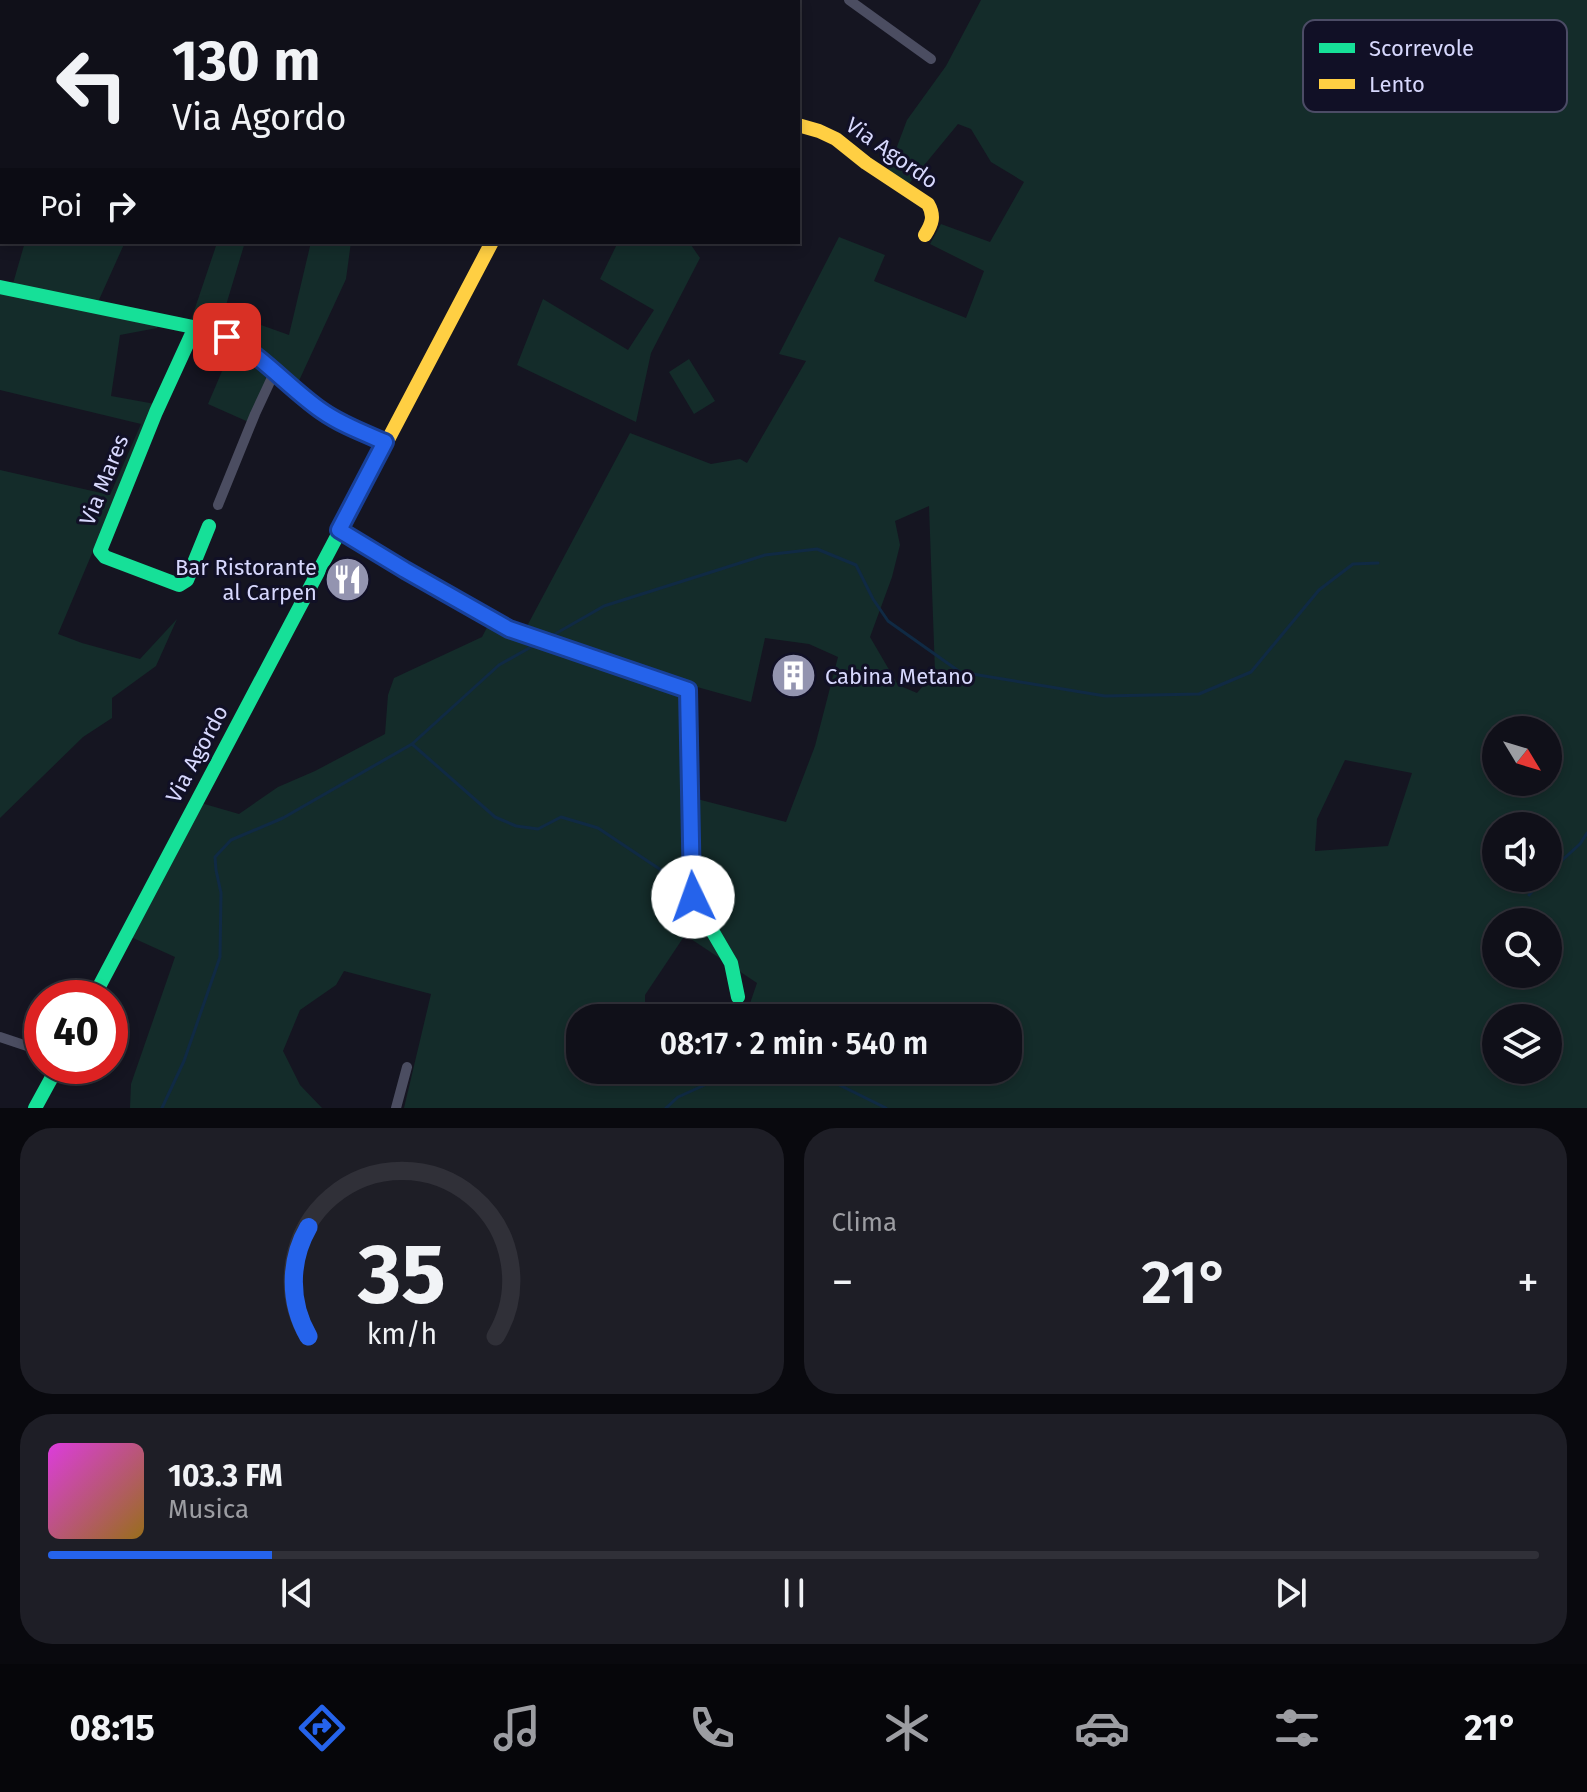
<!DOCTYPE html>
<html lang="it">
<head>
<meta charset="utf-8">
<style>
  :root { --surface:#101019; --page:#1e1e26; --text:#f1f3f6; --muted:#9c9da2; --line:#303038; --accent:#2563eb }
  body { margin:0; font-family:"Fira Sans",sans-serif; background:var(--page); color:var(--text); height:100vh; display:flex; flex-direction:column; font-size:30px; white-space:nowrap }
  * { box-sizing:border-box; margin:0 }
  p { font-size:26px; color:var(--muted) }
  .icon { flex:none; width:44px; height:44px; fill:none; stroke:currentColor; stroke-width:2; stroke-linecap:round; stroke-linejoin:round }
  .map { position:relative; height:1108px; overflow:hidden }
  .details { display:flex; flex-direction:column; gap:20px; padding:20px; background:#09090e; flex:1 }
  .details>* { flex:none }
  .top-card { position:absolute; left:0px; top:0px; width:800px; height:244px; box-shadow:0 4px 12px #0003,0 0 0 2px var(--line); background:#101019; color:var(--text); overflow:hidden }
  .needle { width:52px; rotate:128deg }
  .fabs { position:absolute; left:1482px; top:716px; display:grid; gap:16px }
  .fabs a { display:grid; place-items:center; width:80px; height:80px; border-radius:50%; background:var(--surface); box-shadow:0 4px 12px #0003,0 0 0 2px var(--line); font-size:40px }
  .speed { position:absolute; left:24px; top:980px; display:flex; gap:16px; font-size:40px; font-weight:700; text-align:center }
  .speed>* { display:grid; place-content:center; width:104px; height:104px; border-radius:50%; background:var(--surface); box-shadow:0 4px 12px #0003,0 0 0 2px var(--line); line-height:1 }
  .speed .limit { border:12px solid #d22; background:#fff; color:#111 }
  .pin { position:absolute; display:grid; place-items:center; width:68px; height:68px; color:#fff; margin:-34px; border-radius:16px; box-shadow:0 4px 12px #0006 }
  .me { position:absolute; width:88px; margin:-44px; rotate:357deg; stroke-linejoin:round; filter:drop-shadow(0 0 6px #0008) }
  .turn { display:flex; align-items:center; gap:28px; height:168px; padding:0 40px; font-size:36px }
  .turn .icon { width:104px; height:104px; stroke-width:2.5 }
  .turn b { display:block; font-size:56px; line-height:68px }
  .then { display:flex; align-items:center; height:76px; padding:0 40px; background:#0003; gap:16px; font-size:30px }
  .big { font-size:60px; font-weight:600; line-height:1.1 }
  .details .tile { flex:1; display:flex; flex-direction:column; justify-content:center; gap:12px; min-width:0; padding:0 28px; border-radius:32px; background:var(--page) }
  .details .dial { align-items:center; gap:0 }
  .dial svg { height:208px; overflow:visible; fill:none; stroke:var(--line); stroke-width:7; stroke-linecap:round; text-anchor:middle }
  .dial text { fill:var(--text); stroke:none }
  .song { display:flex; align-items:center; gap:24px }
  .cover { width:96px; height:96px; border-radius:12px; background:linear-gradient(135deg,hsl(300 70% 55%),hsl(40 70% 35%)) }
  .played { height:8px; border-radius:4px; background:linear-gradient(90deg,var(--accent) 15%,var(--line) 15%) }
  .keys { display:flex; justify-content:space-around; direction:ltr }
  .heat { display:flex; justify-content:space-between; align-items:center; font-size:44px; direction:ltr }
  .details .tiles { flex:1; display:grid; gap:20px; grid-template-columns:1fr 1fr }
  .tile:last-child { grid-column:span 2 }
  .trip { position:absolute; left:566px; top:1004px; width:456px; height:80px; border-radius:32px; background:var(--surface); box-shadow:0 4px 12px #0003,0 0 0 2px var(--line); font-weight:600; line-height:80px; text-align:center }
  .menu { display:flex; height:128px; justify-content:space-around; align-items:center; background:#06060a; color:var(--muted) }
  .menu .icon { width:56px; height:56px }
  .menu .selected { color:var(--accent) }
  .menu b { font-size:36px; color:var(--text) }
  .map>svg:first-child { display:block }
</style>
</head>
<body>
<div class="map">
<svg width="1587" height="1108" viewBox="0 0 1587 1108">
  <rect width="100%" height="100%" fill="#151521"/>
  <path fill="#142c2a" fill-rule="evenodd" d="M 112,0 L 605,0 L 609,2 L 111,2 Z
    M 981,0 L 1587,0 L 1587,1108 L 404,1108 L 431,994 L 344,971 L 336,985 L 300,1010 L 283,1051 L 300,1085 L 322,1108 L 130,1108 L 131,1084 L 175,957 L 131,937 L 201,803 L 239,814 L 278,787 L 315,771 L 385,734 L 388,695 L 394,678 L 482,637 L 493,616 L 526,628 L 630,433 L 711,464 L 740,459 L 747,463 L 806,361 L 779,354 L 839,237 L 885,255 L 874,281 L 966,318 L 984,271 L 930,244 L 941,224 L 990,242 L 1024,182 L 991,162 L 971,129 L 958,124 L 907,186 L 887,173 L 907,120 L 946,66 ZM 929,506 L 935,672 L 917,693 L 898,685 L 870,637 L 892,577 L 900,545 L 895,521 ZM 765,638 L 809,644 L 838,657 L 815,746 L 786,822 L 697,799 L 690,685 L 751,702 ZM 1496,730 L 1548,730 L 1548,782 L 1496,782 ZM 1345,760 L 1412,773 L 1388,846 L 1315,851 L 1317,819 ZM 1496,826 L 1548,826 L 1548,878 L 1496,878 ZM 1496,922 L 1548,922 L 1548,974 L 1496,974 ZM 685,935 L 757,983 L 745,1018 L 1008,1018 L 1008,1070 L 580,1070 L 580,1018 L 645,1018 L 645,995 ZM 1496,1018 L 1548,1018 L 1548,1070 L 1496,1070 Z
    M 25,242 L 125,242 L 98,302 L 162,317 L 157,328 L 120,335 L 111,396 L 155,404 L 58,634 L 82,643 L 140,659 L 177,619 L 156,666 L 112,698 L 112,718 L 83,737 L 0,818 L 0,470 L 110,495 L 141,424 L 0,390 L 0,285 L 12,287 Z
    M 215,242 L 245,242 L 224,312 L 289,335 L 311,242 L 351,242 L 346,279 L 297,385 L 279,369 L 253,424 L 208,404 L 237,336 L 190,323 L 217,243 Z
    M 618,242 L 689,242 L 700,258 L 651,353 L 636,422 L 517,365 L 543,299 L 628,350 L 654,310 L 600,279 Z
    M 689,359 L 715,401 L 694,414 L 669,372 Z"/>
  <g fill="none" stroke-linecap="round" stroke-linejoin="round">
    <path stroke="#102a44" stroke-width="3" d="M 548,638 L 604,606 L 765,555 L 817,549 L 856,565 L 873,599 L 888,621 L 960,672 L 1105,696 L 1199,694 L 1251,672 L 1319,590 L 1353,564 L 1378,563
      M 412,744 L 495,817 L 516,826 L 538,829 L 561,817 L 598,828 L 661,870
      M 1548,873 L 1580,844 L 1587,833
      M 1529,895 L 1544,878
      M 809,1070 L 886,1108
      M 162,1108 L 184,1061 L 220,957 L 221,893 L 216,870 L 215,857 L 231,840 L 283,818 L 412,744 L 499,665 L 538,643
      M 666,1108 L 678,1097 L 738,1070"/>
    <path stroke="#4b4d61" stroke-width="10" d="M 750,0 L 754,2
      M 849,0 L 931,59
      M 40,2 L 41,0
      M 775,2 L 779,0
      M 0,113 L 2,107
      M 218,505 L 255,414 L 275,371
      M 0,1037 L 42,1051
      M 396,1108 L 407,1067"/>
    <path stroke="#16e098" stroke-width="14" d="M 620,2 L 621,0
      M 0,287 L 198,328 L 227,337 L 245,346 L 321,410 L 340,422 L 385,442
      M 195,327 L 156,412 L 100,551 L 105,557 L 179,585 L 187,580 L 209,526
      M 339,530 L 509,629 L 688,690 L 692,891 L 696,903 L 731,963 L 738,997
      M 93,998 L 371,472
      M 35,1108 L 58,1066"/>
    <path stroke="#ffcf43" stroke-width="14" d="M 798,125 L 819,131 L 836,139 L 866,163 L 928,204 C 935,216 932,224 925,235
      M 371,472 L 492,242"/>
  </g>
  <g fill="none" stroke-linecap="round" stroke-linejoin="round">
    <defs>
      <path id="route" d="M 227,337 C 263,356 289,388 322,411 C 342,425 364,433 385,442 L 339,530 L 405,570 L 509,629 L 688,690 L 692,891 L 693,897"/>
    </defs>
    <use href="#route" stroke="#184099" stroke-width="20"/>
    <use href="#route" stroke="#2563eb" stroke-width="14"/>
  </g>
  <defs>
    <symbol id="restaurant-disc" viewBox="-11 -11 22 22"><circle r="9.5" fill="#9394b0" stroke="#111026"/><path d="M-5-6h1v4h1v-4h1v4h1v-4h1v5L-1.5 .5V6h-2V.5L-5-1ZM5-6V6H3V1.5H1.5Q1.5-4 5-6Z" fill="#fff"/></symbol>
    <symbol id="building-disc" viewBox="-11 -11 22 22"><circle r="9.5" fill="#9394b0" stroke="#111026"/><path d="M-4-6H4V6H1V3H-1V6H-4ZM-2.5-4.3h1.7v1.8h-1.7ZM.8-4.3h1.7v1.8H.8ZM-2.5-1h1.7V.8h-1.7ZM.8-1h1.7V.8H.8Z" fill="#fff"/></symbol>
  </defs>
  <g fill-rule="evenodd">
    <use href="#restaurant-disc" x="322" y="554" width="51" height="51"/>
    <use href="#building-disc" x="768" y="650" width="51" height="51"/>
  </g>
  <g text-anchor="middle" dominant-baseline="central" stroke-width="6" stroke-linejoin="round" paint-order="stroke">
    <g font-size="22" fill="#d7d8fd" stroke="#111026">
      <text transform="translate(892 153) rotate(35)">Via Agordo</text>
      <text transform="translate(104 480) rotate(-68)">Via Mares</text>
      <text transform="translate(197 754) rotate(-62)">Via Agordo</text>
    </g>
    <g font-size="22" fill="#d7d8fd" stroke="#111026" text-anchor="end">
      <text x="317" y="567">Bar Ristorante<tspan x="317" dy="25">al Carpen</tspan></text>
      <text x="825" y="676" text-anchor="start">Cabina Metano</text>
    </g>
  </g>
  <rect x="1303" y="20" width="264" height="92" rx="12" fill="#111026" stroke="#4c4c66" stroke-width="2"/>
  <rect x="1319" y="43" width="36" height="10" fill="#16e098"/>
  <rect x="1319" y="79" width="36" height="10" fill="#ffcf43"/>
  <g font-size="22" fill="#d7d8fd">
    <text x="1369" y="56">Scorrevole</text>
    <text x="1369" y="92">Lento</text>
  </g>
</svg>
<div class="fabs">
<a><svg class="needle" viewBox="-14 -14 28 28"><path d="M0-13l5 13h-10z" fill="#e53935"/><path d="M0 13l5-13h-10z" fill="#9c9da2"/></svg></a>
<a><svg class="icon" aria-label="sound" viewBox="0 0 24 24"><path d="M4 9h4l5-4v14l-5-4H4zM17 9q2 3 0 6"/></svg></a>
<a><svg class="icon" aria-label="search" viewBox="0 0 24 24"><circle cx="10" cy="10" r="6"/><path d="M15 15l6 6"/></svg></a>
<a><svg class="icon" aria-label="layers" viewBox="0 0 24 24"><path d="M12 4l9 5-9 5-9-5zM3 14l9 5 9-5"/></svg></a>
</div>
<div class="speed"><div class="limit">40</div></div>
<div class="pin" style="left:227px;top:337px;background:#d93025"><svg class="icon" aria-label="arrive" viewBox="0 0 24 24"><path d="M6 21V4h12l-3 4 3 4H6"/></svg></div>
<svg class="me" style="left:693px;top:897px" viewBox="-20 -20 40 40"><circle r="19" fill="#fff"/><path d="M0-13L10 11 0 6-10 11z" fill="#2563eb"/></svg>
<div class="trip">08:17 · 2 min · 540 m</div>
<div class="top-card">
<div class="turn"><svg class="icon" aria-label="left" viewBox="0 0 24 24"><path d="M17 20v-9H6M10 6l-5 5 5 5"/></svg><div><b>130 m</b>Via Agordo</div></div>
<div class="then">Poi<svg class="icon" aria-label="right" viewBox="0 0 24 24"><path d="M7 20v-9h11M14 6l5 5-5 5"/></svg></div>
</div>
</div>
<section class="details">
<div class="tiles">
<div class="tile dial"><svg viewBox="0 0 100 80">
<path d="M14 69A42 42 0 1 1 86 69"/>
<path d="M14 69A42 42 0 0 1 14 27" stroke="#2563eb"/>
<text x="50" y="56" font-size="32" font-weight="700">35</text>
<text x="50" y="72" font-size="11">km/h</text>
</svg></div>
<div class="tile"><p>Clima</p>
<div class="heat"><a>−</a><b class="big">21°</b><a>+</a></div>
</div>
<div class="tile">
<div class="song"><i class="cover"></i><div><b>103.3 FM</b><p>Musica</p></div></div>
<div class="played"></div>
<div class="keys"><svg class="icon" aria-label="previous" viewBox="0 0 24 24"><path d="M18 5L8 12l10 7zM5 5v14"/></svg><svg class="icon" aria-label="pause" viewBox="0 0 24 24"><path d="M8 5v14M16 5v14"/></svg><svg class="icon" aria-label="next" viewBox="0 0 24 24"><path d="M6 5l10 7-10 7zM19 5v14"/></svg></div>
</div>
</div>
</section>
<nav class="menu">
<b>08:15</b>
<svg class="icon selected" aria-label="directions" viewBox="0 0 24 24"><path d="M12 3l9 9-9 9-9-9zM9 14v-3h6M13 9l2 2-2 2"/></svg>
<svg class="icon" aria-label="music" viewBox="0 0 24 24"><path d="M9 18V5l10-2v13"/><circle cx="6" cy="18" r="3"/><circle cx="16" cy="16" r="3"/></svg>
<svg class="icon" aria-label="phone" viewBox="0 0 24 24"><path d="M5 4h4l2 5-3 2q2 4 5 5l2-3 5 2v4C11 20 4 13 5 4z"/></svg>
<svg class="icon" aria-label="climate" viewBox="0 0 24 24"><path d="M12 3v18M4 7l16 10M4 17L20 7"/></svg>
<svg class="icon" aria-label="car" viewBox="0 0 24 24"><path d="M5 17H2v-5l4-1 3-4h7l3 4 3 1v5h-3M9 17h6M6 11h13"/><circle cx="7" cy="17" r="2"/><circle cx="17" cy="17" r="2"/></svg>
<svg class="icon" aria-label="filters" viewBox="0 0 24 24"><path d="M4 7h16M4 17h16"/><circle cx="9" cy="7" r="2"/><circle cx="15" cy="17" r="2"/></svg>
<b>21°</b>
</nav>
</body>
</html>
